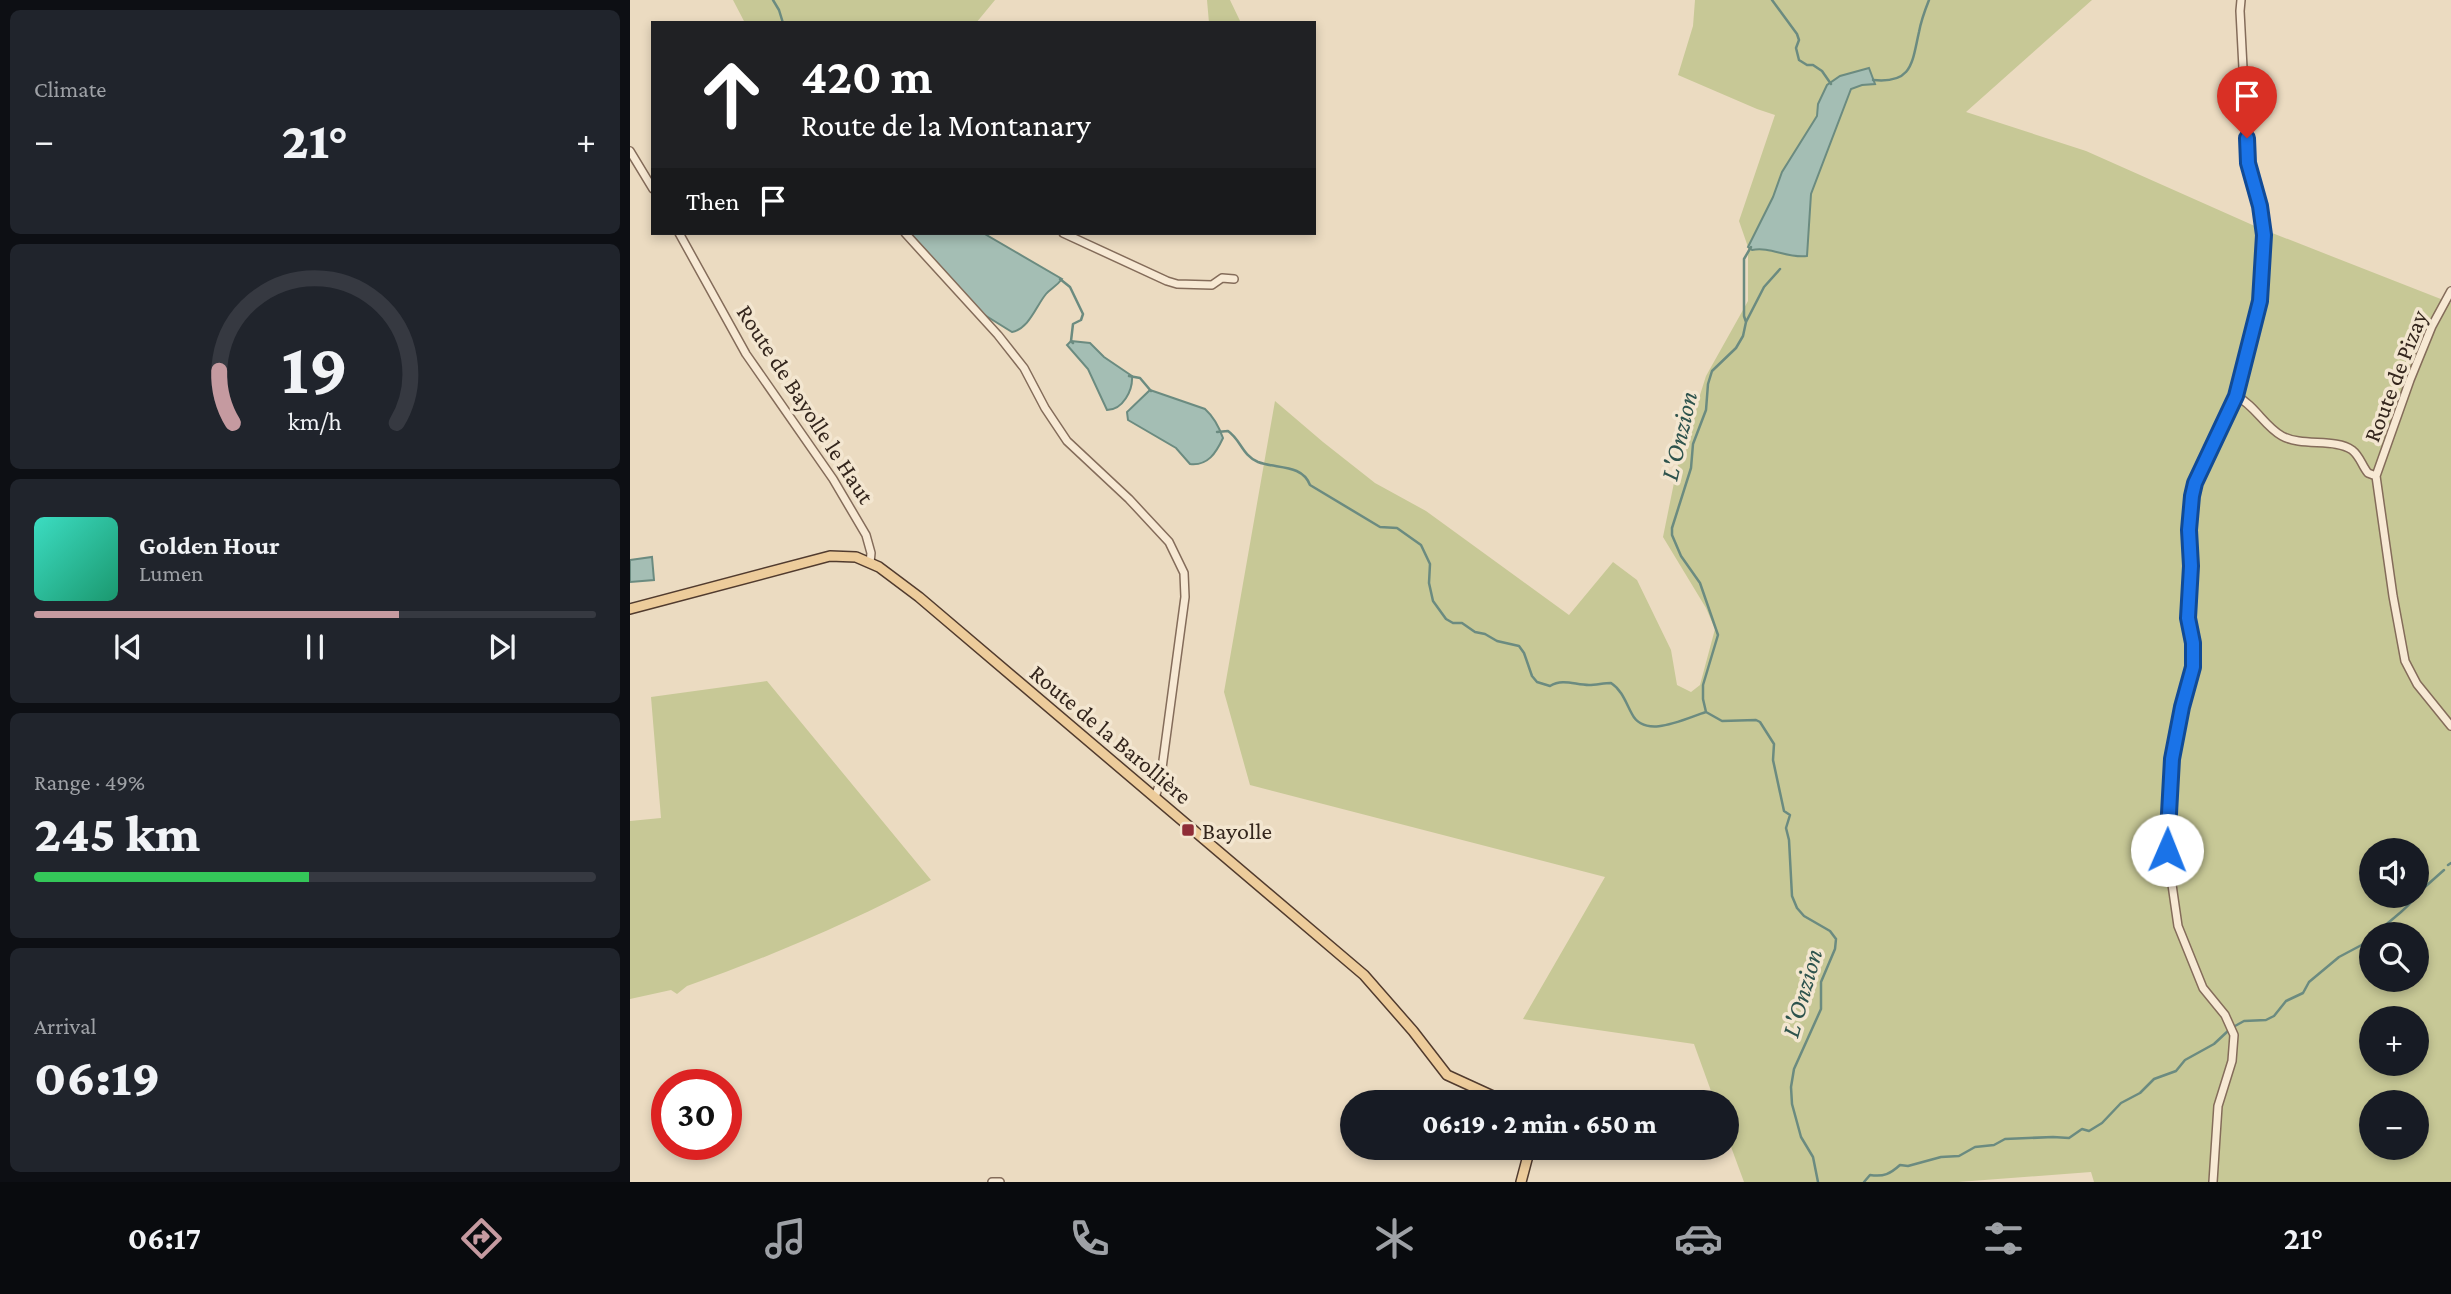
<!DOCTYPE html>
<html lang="en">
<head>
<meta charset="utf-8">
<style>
  :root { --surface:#171b24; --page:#20242c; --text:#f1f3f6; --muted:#9ea1a6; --line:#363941; --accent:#c59aa0 }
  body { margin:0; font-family:"Crimson Pro",serif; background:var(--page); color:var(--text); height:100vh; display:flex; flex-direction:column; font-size:26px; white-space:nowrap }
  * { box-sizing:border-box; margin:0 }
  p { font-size:23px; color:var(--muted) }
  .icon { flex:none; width:38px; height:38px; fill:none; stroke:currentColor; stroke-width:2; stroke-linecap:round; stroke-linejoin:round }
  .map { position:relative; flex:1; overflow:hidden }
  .sheet { display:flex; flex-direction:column; gap:10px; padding:10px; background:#0d0f14; width:630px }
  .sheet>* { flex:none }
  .banner { position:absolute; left:21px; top:21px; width:665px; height:214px; border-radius:0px; box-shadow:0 4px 10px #0003; background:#202124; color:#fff; overflow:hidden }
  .fabs { position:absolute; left:1729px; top:838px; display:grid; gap:14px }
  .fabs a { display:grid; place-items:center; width:70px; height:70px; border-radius:50%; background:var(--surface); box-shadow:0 4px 10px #0003; font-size:35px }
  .speed { position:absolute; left:21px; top:1069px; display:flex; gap:14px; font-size:35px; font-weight:700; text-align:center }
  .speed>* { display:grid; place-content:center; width:91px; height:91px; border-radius:50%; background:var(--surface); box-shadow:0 4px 10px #0003; line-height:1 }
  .speed .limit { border:10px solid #d22; background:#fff; color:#111 }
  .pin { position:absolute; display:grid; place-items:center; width:60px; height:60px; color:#fff; margin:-72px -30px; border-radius:50% 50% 50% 0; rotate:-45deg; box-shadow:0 0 7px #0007 }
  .pin .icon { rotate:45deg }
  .me { position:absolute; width:77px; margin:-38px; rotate:1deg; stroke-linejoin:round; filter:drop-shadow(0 0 5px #0008) }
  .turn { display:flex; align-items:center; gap:24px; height:147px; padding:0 35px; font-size:32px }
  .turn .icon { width:91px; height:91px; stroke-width:2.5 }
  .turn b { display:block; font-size:49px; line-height:60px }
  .then { display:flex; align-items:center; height:66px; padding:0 35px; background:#0003; gap:14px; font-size:26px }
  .big { font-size:52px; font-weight:800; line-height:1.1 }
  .sheet .widget { flex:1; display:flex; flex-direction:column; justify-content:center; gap:10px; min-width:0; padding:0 24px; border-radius:10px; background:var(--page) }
  .sheet .dial { align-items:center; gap:0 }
  .dial svg { height:182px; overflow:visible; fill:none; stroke:var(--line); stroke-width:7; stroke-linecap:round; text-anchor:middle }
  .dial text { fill:var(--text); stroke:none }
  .song { display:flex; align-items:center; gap:21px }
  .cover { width:84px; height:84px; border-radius:10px; background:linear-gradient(135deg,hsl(170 70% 55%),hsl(160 70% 35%)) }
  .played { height:7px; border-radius:4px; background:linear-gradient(90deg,var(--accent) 65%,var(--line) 65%) }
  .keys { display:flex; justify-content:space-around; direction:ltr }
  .heat { display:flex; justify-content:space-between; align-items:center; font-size:38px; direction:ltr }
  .charge { height:10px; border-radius:5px; background:linear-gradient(90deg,#34c759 49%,var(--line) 0) }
  .trip { position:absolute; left:710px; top:1090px; width:399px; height:70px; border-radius:35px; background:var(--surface); box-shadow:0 4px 10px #0003; font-weight:800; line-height:70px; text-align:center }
  .dock { display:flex; height:112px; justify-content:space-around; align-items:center; background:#090b0e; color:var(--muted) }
  .dock .icon { width:49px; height:49px }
  .dock .current { color:var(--accent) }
  .dock b { font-size:32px; color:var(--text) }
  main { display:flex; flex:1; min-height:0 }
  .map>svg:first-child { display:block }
</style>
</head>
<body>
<main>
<section class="sheet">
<div class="widget"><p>Climate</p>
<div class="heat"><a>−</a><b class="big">21°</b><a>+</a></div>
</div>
<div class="widget dial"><svg viewBox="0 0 100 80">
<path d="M14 69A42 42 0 1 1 86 69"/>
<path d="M14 69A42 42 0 0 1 8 46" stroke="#c59aa0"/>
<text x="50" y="56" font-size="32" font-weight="700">19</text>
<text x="50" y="72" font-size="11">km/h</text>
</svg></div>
<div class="widget">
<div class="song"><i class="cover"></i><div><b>Golden Hour</b><p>Lumen</p></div></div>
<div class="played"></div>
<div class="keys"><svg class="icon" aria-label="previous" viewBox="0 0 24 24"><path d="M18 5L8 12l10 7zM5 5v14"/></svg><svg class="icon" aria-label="pause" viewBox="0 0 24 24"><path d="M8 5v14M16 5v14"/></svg><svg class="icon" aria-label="next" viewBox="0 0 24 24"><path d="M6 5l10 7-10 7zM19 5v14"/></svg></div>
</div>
<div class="widget"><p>Range · 49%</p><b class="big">245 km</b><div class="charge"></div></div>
<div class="widget"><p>Arrival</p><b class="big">06:19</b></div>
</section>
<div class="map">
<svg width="1821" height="1182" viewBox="0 0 1821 1182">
  <rect width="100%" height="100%" fill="#ebdbc1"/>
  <path fill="#c7c896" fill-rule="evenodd" d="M 103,0 L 365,0 L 346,23 L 115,23 Z
    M 577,0 L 600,0 L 611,23 L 579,23 Z
    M 1065,0 L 1462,0 L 1336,112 L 1456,151 L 1627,227 L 1821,303 L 1821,1182 L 1464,1182 L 1461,1172 L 1328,1182 L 1114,1182 L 1097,1136 L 1097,1102 L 1085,1102 L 1064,1044 L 893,1019 L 975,877 L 620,785 L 594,692 L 645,401 L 693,442 L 745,483 L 796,511 L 939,615 L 983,562 L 1007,580 L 1041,650 L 1047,685 L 1061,692 L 1070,685 L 1085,629 L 1076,608 L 1033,537 L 1047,468 L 1076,376 L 1118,301 L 1118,247 L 1109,221 L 1145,115 L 1127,109 L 1048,75 L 1063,26 ZM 1741,850 L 1787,850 L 1787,896 L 1741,896 ZM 1741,934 L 1787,934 L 1787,980 L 1741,980 ZM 1741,1018 L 1787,1018 L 1787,1064 L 1741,1064 ZM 1741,1102 L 1787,1102 L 1787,1148 L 1741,1148 Z
    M 137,681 L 301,880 C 223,921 140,957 57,986 L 47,994 L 41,990 L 0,999 L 0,821 L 31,818 L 21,697 Z"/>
  <path fill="#a4beb4" stroke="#6b8b80" stroke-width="2" d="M 1239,68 L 1245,84 L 1232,85 L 1221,89 L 1181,194 L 1177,256 C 1158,259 1140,246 1122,250 L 1118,247 L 1143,197 L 1152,172 L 1187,116 L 1188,104 L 1197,85 L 1210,76 Z
    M 280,233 L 353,233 L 432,279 C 426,287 420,289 416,294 C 406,306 399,329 382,332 L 353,314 Z
    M 441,341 L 460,343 L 474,357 L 502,376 C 503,390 493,410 477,410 L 458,369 L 437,345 Z
    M 520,390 L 575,409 C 584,417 589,427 593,438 C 586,453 578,466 560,464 L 546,448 L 498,420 L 497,412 Z
    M 22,557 L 24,580 L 0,582 L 0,560 Z"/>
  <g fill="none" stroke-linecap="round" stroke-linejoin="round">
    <path stroke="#6b8b80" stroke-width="2.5" d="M 143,0 L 149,10 L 153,23
      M 1142,0 L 1167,34 L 1169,40 L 1166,48 L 1169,60 L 1177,65 L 1183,65 L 1192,71 L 1201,84
      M 1243,80 C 1283,84 1282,62 1289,32 C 1291,21 1295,10 1299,0
      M 1150,269 L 1134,287 L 1116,322 L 1113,336 L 1106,348 L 1082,371 L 1078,384 L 1076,410 L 1063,444 L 1061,468 L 1042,528 L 1042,535 L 1051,556 L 1070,583 L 1088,635 L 1073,685 L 1073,699 L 1076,712 L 1092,721 L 1126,720 L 1130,722 L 1144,744 L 1143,760 L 1154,811 L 1160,815 L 1156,828 L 1159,840 L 1162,896 L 1167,908 L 1174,916 L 1200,931 L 1206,939 L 1205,949 L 1191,982 L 1191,1009 L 1164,1069 L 1161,1087 L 1162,1104 L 1171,1137 L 1183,1157 L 1188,1182
      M 430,279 L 440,287 L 453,314 L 451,320 L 443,324 L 441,341 L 443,343
      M 1116,322 L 1114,316 L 1114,259 L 1121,247
      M 499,376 L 510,378 L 521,391
      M 587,432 L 598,431 C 611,440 612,455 628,462 C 647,469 672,464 680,485 L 750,527 L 767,528 L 791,545 L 800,564 L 799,583 L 803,601 L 816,619 L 823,623 L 832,623 L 845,632 L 855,634 L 867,641 L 889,646 L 894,653 L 902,676 L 907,682 L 920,686 C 933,678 945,685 959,685 C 966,685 974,683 981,683 C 992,690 996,703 1002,714 C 1015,740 1056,718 1076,712
      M 1818,865 L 1821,863
      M 1787,894 L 1814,870
      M 1746,934 C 1759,920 1775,912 1786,896
      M 1605,1026 L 1614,1021 L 1636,1020 L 1644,1016 L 1656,1001 L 1673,993 L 1679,982 L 1709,957 L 1741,940
      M 1234,1182 L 1240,1175 C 1254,1177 1260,1174 1270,1165 L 1278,1166 L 1311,1157 L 1329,1156 L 1345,1147 L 1364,1145 L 1375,1139 L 1423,1137 L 1439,1138 L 1452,1129 L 1459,1131 L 1472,1123 L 1491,1103 L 1510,1093 L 1524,1079 L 1546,1071 L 1555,1060 L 1584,1044 L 1599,1030"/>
    <defs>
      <path id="minor" d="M 0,151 L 23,189
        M 49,233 L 116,354 L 203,479 L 236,535 L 241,553 L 240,563
        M 275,233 L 368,335 L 394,368 L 415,408 L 437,441 L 499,499 L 539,542 L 554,573 L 555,597 L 530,783 L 525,797
        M 433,233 L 537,281 L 547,284 L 582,285 L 592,278 L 604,279
        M 1606,396 C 1625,405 1634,426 1652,436 C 1672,447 1705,438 1722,450 C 1730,456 1732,466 1738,473 L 1746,476
        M 1746,476 L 1763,596 L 1775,661 L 1787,684 L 1821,726
        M 1746,476 L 1780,380 L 1802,326 L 1821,291
        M 362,1182 L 370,1182
        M 1583,1182 L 1588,1106 L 1602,1061 L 1604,1035 L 1595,1015 L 1573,988 L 1548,926 L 1537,850 L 1542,759 L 1552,707 L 1563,667 L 1563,643 L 1558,618 L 1561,566 L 1559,530 L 1562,496 L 1565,483 L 1606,396 L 1630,301 L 1633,269 L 1635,235 L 1630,206 L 1618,163 L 1610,11 L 1611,0"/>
      <path id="major" d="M 0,609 L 200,556 L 226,557 L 249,567 L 289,597 L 734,975 L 783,1031 L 817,1075 L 876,1102
        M 891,1182 L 900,1148"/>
    </defs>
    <use href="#minor" stroke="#846c5a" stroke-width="10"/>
    <use href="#major" stroke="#513b2e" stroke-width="12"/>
    <use href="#minor" stroke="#f7e9d4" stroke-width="7"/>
    <use href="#major" stroke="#edcc9b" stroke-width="9"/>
  </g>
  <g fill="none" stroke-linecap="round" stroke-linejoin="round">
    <defs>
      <path id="route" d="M 1537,850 L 1542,759 L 1552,707 L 1563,667 L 1563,643 L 1558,618 L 1561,566 L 1559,530 L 1562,496 L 1565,483 L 1606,396 L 1630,301 L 1634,235 L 1630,206 L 1618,163 L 1617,138"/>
    </defs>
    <use href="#route" stroke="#114b97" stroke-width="18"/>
    <use href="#route" stroke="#1a73e8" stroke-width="12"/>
  </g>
  <rect fill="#8f2d37" stroke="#f3e6d0" stroke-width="2.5" x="551" y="823" width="14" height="14" rx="3.5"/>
  <g text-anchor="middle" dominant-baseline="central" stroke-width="7" stroke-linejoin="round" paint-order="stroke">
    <g font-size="24" fill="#34261d" stroke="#f3e6d0">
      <text transform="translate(1765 376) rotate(-69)">Route de Pizay</text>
      <text transform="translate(176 404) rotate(57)">Route de Bayolle le Haut</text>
      <text transform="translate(481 734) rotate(40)">Route de la Barollière</text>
    </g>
    <g font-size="24" fill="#34261d" stroke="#f3e6d0" text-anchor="start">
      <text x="572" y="830">Bayolle</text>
    </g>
    <g font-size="26" font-style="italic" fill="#2d534d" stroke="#f3e6d0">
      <text transform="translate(1049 436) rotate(-77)">L'Onzion</text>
      <text transform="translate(1172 993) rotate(-74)">L'Onzion</text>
    </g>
  </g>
</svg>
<div class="fabs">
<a><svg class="icon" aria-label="sound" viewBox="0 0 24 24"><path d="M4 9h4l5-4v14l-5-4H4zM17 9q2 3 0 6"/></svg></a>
<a><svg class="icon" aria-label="search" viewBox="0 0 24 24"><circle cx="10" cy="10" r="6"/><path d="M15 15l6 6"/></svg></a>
<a>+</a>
<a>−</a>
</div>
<div class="speed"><div class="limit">30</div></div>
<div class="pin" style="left:1617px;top:138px;background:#d93025"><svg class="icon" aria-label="arrive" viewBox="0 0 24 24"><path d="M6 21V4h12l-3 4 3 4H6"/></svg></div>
<svg class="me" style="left:1537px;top:850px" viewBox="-20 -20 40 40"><circle r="19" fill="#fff"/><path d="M0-13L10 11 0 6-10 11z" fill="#1a73e8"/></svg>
<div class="trip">06:19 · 2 min · 650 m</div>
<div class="banner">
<div class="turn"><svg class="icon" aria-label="ahead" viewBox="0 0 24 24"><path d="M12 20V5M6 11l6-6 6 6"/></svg><div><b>420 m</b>Route de la Montanary</div></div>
<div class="then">Then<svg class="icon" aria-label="arrive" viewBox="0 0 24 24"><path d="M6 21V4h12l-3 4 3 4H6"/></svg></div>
</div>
</div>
</main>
<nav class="dock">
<b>06:17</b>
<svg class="icon current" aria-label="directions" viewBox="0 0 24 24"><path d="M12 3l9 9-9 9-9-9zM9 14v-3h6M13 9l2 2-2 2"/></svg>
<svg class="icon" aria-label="music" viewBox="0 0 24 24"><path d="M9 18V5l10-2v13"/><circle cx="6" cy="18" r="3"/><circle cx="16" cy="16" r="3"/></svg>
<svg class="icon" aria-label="phone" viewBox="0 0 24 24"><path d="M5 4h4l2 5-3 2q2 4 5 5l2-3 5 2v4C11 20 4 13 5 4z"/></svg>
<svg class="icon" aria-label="climate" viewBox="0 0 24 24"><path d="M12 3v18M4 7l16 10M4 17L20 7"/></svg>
<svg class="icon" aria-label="car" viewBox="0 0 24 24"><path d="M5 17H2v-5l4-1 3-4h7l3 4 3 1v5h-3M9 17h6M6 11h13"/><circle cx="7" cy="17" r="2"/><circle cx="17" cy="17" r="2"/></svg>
<svg class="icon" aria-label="filters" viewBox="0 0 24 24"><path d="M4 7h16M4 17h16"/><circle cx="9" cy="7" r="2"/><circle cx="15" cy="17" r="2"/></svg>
<b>21°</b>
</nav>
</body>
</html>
